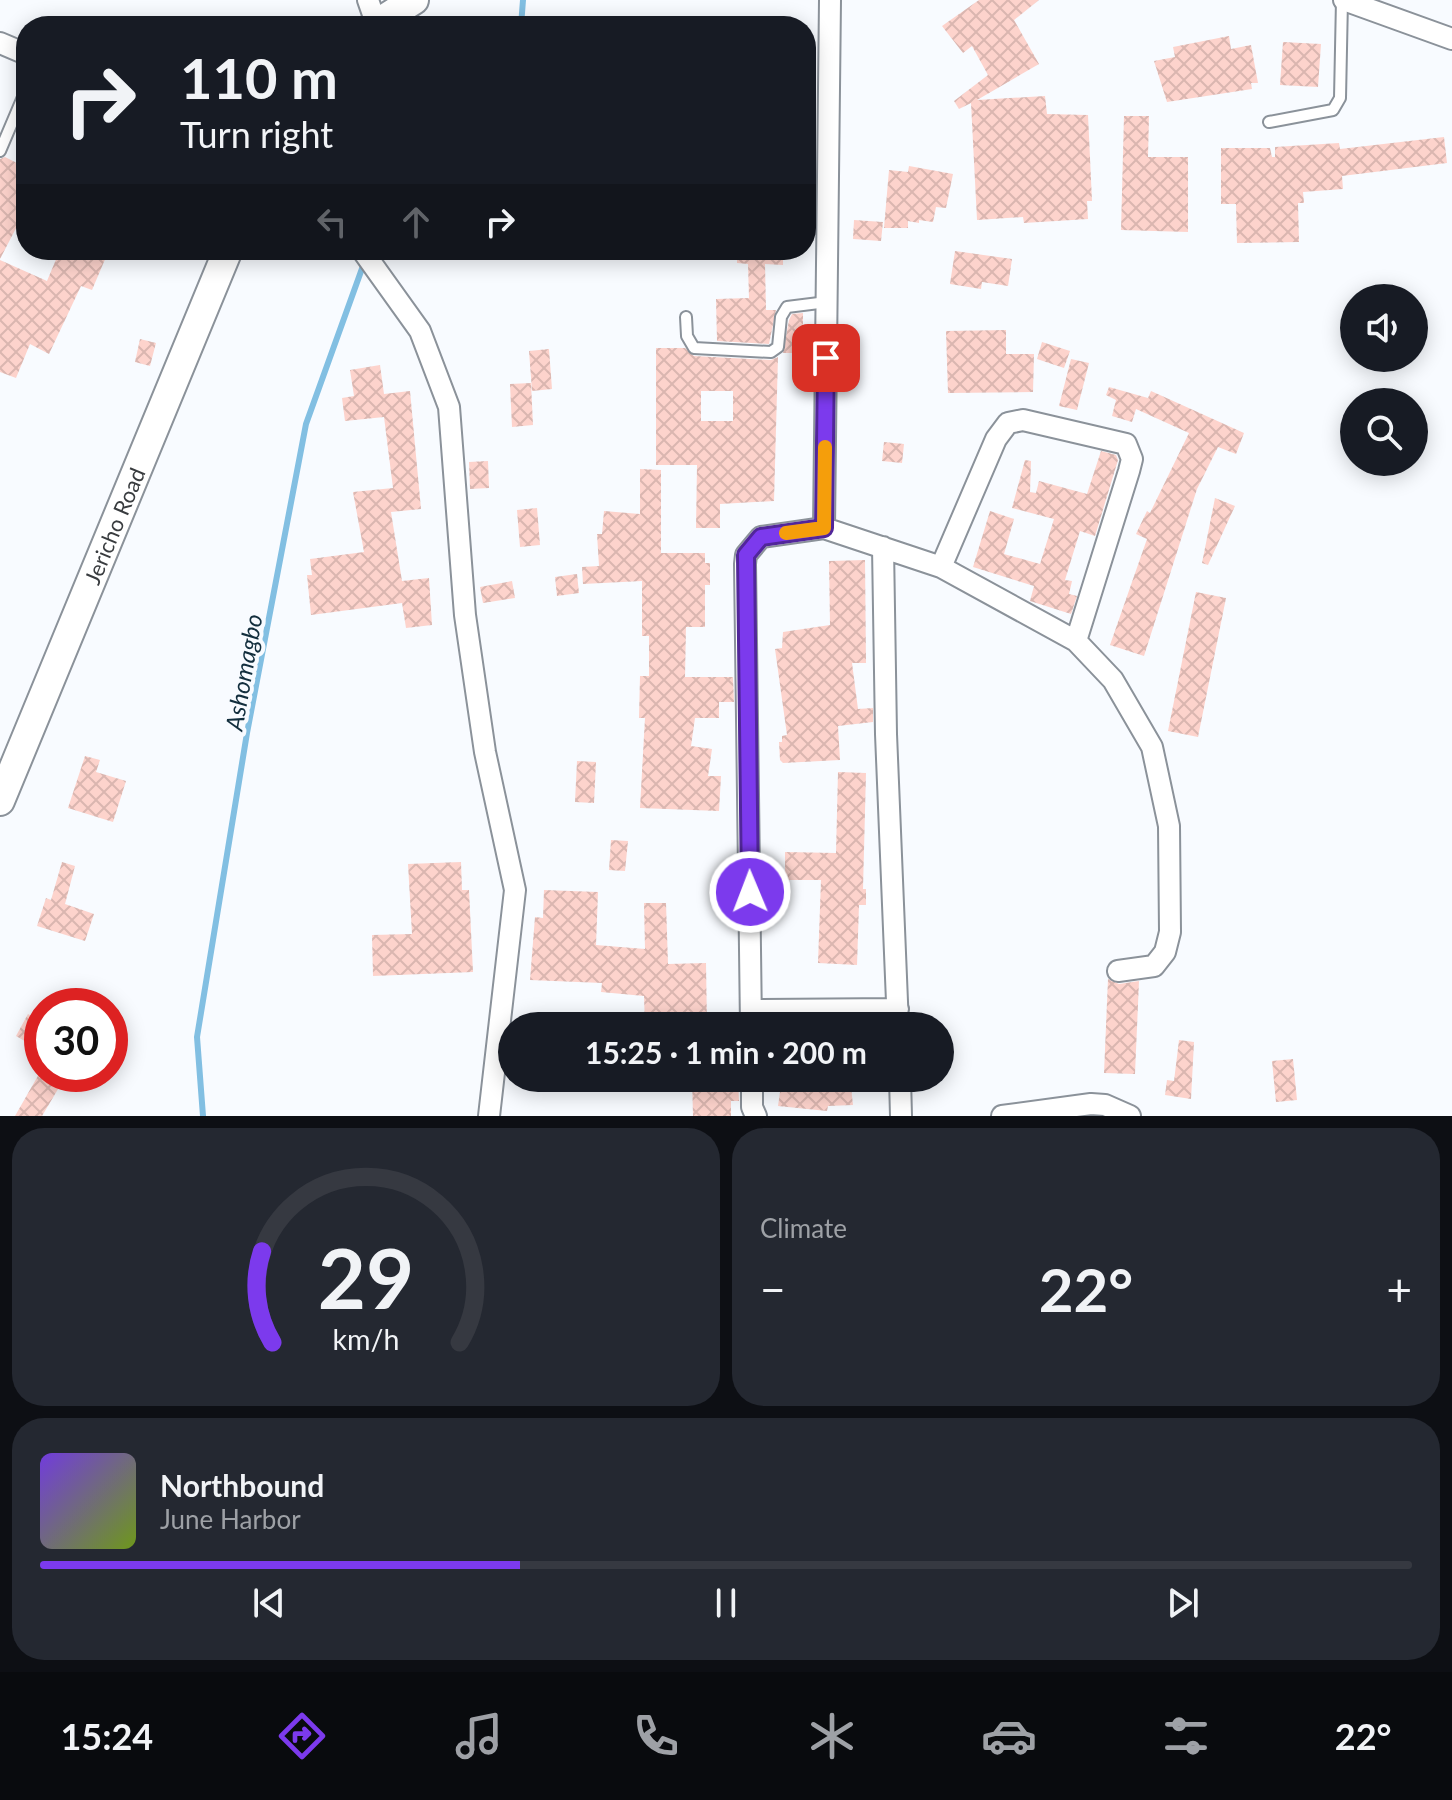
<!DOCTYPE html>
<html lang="en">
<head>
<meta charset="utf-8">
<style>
  :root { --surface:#171b24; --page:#242831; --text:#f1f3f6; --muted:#9ea1a6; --line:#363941; --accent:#7c3aed }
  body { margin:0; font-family:Lato,sans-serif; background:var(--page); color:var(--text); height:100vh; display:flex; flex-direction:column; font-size:30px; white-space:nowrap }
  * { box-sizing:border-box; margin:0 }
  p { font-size:26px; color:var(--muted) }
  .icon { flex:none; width:44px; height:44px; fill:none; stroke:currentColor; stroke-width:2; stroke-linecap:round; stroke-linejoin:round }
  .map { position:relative; height:1116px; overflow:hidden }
  .drawer { display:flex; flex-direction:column; gap:12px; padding:12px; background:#0d0f14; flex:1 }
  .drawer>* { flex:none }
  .banner { position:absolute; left:16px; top:16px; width:800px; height:244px; border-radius:32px; box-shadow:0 4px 20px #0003; background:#171b24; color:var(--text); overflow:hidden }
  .buttons { position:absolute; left:1340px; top:284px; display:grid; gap:16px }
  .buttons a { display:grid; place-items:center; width:88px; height:88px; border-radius:50%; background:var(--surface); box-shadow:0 4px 20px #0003; font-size:40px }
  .speed { position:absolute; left:24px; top:988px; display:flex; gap:16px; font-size:40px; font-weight:700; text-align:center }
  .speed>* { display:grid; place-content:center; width:104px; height:104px; border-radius:50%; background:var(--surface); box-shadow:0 4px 20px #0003; line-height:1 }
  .speed .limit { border:12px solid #d22; background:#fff; color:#111 }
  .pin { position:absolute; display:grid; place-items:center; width:68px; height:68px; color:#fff; margin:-34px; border-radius:16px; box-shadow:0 4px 12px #0006 }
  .me { position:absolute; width:88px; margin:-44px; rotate:359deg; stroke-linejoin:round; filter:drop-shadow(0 0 6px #0008) }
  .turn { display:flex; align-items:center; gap:28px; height:168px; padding:0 32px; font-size:36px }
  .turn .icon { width:104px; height:104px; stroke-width:2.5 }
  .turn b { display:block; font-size:56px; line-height:68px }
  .lanes { display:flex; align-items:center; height:76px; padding:0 32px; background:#0003; justify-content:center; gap:40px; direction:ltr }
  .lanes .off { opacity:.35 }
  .big { font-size:60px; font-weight:700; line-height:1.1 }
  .drawer .card { flex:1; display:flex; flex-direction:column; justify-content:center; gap:12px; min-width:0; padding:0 28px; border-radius:32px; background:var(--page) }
  .drawer .dial { align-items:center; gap:0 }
  .dial svg { height:208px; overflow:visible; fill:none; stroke:var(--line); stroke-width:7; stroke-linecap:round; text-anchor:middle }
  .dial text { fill:var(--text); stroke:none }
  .song { display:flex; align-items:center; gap:24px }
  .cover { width:96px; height:96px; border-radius:12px; background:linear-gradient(135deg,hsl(260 70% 55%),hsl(80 70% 35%)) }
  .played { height:8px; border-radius:4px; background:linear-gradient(90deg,var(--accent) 35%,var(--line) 35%) }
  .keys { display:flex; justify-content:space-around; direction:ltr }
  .heat { display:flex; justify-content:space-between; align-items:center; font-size:44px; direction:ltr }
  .drawer .tiles { flex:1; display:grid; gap:12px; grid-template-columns:1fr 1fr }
  .card:last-child { grid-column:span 2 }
  .trip { position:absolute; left:498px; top:1012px; width:456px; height:80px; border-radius:40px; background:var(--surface); box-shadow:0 4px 20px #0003; font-weight:700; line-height:80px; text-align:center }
  .tabs { display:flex; height:128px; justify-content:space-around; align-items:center; background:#090b0e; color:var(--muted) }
  .tabs .icon { width:56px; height:56px }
  .tabs .selected { color:var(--accent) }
  .tabs b { font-size:36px; color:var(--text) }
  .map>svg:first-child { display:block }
</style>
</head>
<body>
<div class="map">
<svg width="1452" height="1116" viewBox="0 0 1452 1116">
  <defs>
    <pattern id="building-cross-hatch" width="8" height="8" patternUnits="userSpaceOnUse" patternTransform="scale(2)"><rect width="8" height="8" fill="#fdd3cc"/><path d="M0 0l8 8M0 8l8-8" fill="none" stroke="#dab6b0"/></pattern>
  </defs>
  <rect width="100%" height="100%" fill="#f8fbff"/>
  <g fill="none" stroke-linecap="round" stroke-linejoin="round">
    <path stroke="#82bfe2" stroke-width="6" d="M 521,26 L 523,0
      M 203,1116 L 197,1037 L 247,733 L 306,424 L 364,263"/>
  </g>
  <path fill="url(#building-cross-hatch)" fill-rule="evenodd" d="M 979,0 L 1039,0 L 1014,20 L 1039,64 L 977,100 L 1045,96 L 1047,114 L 1088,115 L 1092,201 L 1087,201 L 1088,219 L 1024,223 L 1023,217 L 977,220 L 971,103 L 959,109 L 954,101 L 988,75 L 972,46 L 963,53 L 942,26 Z
    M 1229,36 L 1231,49 L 1251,45 L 1258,83 L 1251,83 L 1252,89 L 1167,102 L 1154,61 L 1175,57 L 1173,47 Z
    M 1283,42 L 1321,44 L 1318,87 L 1280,85 Z
    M 1124,116 L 1149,116 L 1148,157 L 1188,157 L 1188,232 L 1121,230 Z
    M 1444,137 L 1447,163 L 1342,176 L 1343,189 L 1303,192 L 1304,203 L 1298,203 L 1299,242 L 1237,243 L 1236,204 L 1221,204 L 1221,148 L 1270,148 L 1272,157 L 1275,157 L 1275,147 L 1339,143 L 1340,149 Z
    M 5,157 L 25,167 L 17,184 L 26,189 L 26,209 L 0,259 L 0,159 Z
    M 909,166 L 953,174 L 946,208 L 936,207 L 933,222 L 919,220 L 919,223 L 908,221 L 908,228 L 884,228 L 889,170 L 908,172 Z
    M 854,220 L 883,222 L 881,241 L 853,239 Z
    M 60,250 L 109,250 L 92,290 L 81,286 L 49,354 L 30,344 L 16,378 L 0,372 L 0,260 L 47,281 Z
    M 737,250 L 783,250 L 783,265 L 765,264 L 766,310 L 776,310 L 769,344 L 717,341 L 716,299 L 749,298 L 748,264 L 737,263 Z
    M 955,251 L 1012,259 L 1008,286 L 982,282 L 981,289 L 950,284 Z
    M 803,313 L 803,353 L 783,353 L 789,320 L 792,314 Z
    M 1006,330 L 1006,354 L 1034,354 L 1033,392 L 948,393 L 946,331 Z
    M 140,339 L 156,343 L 150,366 L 135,362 Z
    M 1042,342 L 1070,351 L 1064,368 L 1037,359 Z
    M 656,348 L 685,348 L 694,356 L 771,360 L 778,357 L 774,501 L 720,504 L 720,528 L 696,528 L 697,465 L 656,465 ZM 701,391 L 733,391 L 733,421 L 701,421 Z
    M 549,349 L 552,389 L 532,391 L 529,351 Z
    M 1071,359 L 1089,363 L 1077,410 L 1059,406 Z
    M 380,365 L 384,394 L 410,391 L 421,509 L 391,512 L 402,581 L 429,578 L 432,625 L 406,628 L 402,603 L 311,615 L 307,575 L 312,575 L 310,559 L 364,552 L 353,492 L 393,488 L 384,417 L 345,421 L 342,398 L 354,396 L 350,370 Z
    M 531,383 L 533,425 L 512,427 L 510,384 Z
    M 1109,387 L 1148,398 L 1151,391 L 1244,433 L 1236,454 L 1218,447 L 1197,489 L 1144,656 L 1110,645 L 1147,539 L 1136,534 L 1147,511 L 1150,513 L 1189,433 L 1136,409 L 1132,422 L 1112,416 L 1116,400 L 1106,395 Z
    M 884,442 L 904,444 L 902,463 L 882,461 Z
    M 1101,451 L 1116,455 L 1118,460 L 1095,536 L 1080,531 L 1065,580 L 1072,581 L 1069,594 L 1077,596 L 1071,614 L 1030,601 L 1034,586 L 973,567 L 990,511 L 1014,519 L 1004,554 L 1040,564 L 1054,519 L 1012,508 L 1025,460 L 1031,461 L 1030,492 L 1036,493 L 1039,481 L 1087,494 Z
    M 488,461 L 489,488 L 470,489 L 469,462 Z
    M 640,469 L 661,470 L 661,553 L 705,553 L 705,563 L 710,563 L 710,585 L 705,585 L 705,627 L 686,627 L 685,677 L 733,677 L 734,702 L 719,702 L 719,718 L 695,718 L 691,746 L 712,749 L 708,776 L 721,776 L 719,811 L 640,808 L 645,718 L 639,718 L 640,676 L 649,676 L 649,636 L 642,636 L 642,581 L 583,584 L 582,567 L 599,566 L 597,534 L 602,534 L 604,511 L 640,514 Z
    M 1215,498 L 1235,506 L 1208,565 L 1202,563 Z
    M 537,508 L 540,545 L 520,547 L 517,510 Z
    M 865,560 L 866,663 L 852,663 L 858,709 L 873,708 L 873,722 L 838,726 L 840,760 L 783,763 L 780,760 L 779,742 L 782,742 L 782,736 L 787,735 L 775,649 L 782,648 L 783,632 L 830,625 L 829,561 Z
    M 577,574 L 579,593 L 557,596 L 555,577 Z
    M 512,581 L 515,598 L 483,603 L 480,587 Z
    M 1196,592 L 1226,598 L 1198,737 L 1168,731 Z
    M 85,756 L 100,760 L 96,772 L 126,781 L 113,822 L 68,808 Z
    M 577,761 L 596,762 L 594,803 L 575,802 Z
    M 838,772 L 866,773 L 863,889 L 866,889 L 866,905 L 859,905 L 857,965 L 818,963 L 821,880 L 785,880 L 785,852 L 836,853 Z
    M 611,840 L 628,841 L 625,871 L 609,870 Z
    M 62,862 L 75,866 L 65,904 L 94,914 L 85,941 L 37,926 L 46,898 L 51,900 Z
    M 461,862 L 462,890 L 469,890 L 473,972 L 373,976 L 372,935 L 412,934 L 408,864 Z
    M 544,890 L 598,892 L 596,945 L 645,949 L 644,903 L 666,903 L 668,964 L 706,963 L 707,1026 L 645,1026 L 644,996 L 601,992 L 602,983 L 530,980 L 535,917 L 543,918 Z
    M 1108,979 L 1119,984 L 1139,981 L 1135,1074 L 1104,1073 Z
    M 28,1014 L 42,1022 L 42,1051 L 16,1036 Z
    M 1179,1040 L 1194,1042 L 1191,1099 L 1165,1095 L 1167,1080 L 1174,1081 Z
    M 1293,1059 L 1297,1100 L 1276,1102 L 1272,1061 Z
    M 39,1074 L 54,1074 L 64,1079 L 42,1116 L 15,1116 Z
    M 692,1078 L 738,1078 L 739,1101 L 731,1101 L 731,1116 L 693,1116 Z
    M 782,1078 L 850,1078 L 853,1105 L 828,1106 L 827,1111 L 778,1106 Z"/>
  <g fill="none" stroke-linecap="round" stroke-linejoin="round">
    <defs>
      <path id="lane" d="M 1269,122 L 1333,110 L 1340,98 L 1342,0
        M 0,151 L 26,90
        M 686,317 L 687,336 L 694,348 L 771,352 L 778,347 L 781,317 L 787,307 L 827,302"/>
      <path id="street" d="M 368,0 L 376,23
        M 1344,0 L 1452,39
        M 0,43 L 26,54
        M 362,250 L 420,331 L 449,407 L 465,615 L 485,752 L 515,890 L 489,1116
        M 824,528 L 941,567 L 1076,641 L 1113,680 L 1152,747 L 1169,826 L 1170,932 L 1165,952 L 1154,966 L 1118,971
        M 883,547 L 886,734 L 898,1026
        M 941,567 L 996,439 L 1008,423 L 1023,420 L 1126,444 L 1132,459 L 1129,471 L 1076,641
        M 751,1010 L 898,1009
        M 751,1026 L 745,564 L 746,555 L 761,537 L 824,528 L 830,0
        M 752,1078 L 752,1107 L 756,1116
        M 900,1078 L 901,1116
        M 1002,1116 L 1091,1104 L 1105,1105 L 1130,1116"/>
      <g id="secondary">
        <path d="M 373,26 L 414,0"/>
        <path id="s1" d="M 0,801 L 228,250"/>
      </g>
    </defs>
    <use href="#lane" stroke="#8b929a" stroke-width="14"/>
    <use href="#street" stroke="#8b929a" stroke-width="24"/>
    <use href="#secondary" stroke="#8b929a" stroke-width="32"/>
    <use href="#lane" stroke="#fff" stroke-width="10"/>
    <use href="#street" stroke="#fff" stroke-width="20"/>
    <use href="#secondary" stroke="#fff" stroke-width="28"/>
  </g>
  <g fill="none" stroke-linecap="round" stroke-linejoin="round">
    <defs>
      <path id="route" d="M 750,892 L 746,555 L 761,537 L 824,528 L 826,358"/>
    </defs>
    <use href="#route" stroke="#51269a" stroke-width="20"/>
    <use href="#route" stroke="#7c3aed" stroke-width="14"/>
    <path stroke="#f59e0b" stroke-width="14" d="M 786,533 L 824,528 L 825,447"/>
  </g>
  <g text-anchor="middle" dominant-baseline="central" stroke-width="8" stroke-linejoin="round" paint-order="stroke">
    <g font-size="22" fill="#393c3f" stroke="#f8fbff">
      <text stroke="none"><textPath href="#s1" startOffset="298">Jericho Road</textPath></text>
    </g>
    <g font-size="24" font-style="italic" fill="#122e3d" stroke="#f8fbff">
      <text transform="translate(243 672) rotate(-80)">Ashomagbo</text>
    </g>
  </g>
</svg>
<div class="buttons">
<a><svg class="icon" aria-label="sound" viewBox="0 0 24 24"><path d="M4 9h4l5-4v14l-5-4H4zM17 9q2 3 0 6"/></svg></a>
<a><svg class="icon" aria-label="search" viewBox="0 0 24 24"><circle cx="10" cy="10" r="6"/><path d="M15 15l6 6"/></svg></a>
</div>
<div class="speed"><div class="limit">30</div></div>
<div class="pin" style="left:826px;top:358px;background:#d93025"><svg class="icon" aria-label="arrive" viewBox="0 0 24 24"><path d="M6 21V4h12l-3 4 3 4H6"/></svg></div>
<svg class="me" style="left:750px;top:892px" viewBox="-20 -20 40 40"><circle r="17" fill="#7c3aed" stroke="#fff" stroke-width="3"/><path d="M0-11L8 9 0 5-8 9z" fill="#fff"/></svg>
<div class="trip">15:25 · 1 min · 200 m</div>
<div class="banner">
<div class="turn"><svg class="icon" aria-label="right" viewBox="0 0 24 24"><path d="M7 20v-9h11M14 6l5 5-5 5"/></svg><div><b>110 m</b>Turn right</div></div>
<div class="lanes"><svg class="icon off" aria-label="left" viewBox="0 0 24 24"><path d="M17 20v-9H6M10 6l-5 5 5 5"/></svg><svg class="icon off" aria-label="ahead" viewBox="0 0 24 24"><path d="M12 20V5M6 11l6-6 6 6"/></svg><svg class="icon" aria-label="right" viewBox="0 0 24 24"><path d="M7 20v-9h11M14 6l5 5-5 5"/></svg></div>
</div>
</div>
<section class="drawer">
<div class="tiles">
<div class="card dial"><svg viewBox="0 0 100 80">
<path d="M14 69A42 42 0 1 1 86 69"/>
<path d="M14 69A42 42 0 0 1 10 34" stroke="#7c3aed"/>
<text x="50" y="56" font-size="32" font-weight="700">29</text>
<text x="50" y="72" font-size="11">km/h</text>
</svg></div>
<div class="card"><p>Climate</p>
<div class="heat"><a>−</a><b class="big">22°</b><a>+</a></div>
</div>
<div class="card">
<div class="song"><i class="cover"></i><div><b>Northbound</b><p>June Harbor</p></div></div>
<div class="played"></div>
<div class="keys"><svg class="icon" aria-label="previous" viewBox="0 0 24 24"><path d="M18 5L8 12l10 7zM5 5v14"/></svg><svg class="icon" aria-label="pause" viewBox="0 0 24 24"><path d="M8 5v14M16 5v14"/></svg><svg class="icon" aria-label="next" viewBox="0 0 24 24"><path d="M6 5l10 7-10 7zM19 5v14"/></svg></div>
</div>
</div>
</section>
<nav class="tabs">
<b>15:24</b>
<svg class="icon selected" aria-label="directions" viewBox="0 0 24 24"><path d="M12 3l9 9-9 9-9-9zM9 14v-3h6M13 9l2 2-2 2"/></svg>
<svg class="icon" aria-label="music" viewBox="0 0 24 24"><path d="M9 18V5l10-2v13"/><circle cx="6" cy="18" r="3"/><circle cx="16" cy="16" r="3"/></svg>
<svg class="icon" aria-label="phone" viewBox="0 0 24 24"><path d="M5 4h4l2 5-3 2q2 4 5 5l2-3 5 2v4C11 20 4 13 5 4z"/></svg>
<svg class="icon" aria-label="climate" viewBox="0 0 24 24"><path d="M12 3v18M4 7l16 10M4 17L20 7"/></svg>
<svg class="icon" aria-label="car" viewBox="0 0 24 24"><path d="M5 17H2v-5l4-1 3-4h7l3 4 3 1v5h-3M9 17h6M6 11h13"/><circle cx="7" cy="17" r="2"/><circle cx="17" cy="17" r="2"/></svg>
<svg class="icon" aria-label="filters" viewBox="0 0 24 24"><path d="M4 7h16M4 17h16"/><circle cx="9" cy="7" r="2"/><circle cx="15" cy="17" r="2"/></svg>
<b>22°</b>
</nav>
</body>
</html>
